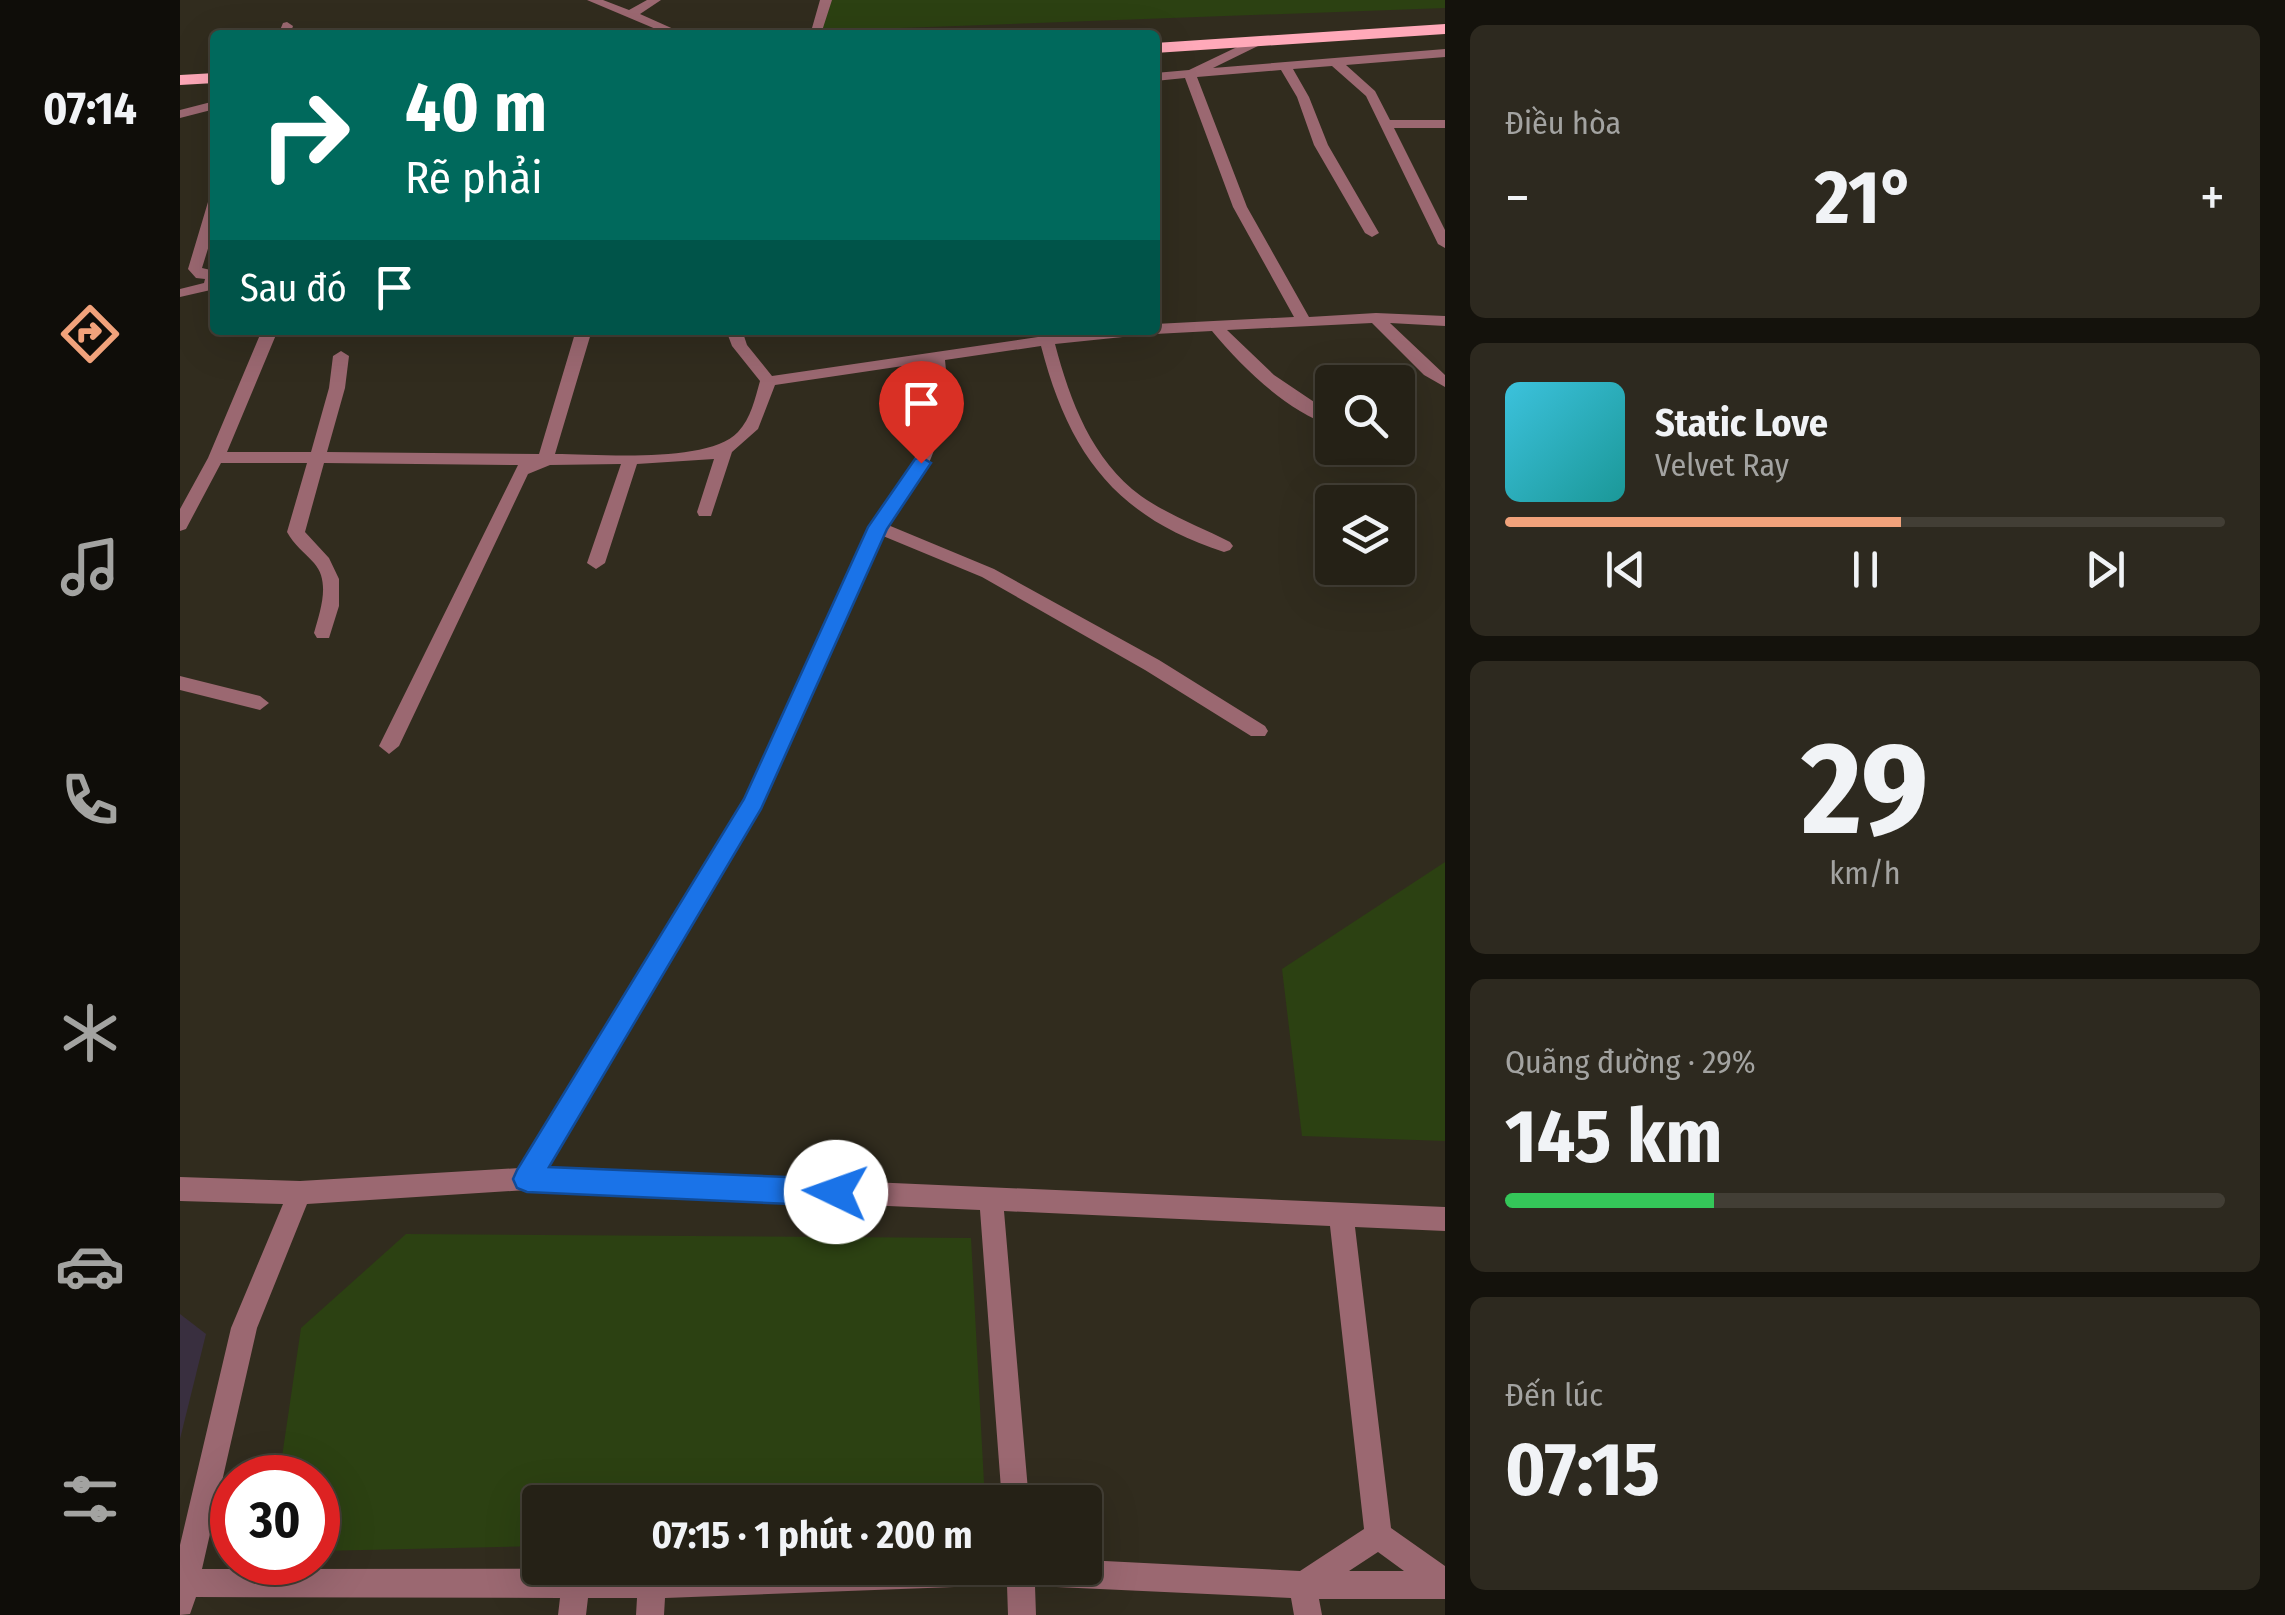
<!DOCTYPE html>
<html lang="vi">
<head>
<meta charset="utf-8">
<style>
  :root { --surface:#252116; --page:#2d291f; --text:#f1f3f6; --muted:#a3a3a1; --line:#423e35; --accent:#f1a27b }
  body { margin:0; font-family:"Fira Sans Condensed",sans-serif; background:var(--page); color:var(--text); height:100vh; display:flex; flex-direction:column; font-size:38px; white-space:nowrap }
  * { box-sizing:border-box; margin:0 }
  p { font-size:32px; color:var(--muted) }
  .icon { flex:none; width:55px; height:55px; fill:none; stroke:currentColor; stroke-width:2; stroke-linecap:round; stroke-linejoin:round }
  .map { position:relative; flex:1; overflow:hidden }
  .sheet { display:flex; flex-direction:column; gap:25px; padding:25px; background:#14120c; width:840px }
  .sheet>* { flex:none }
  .banner { position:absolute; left:30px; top:30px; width:950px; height:305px; border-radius:10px; box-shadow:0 10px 40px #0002,0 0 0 2px var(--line); background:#00695c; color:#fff; overflow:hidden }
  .tools { position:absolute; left:1135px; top:365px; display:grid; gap:20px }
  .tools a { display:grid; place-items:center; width:100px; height:100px; border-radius:10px; background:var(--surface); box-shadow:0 10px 40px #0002,0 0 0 2px var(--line); font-size:50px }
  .speed { position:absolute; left:30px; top:1455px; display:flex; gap:20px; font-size:50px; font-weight:700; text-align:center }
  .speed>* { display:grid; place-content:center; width:130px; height:130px; border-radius:50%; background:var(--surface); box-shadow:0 10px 40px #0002,0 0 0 2px var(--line); line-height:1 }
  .speed .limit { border:15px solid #d22; background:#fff; color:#111 }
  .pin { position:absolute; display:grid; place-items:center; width:85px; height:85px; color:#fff; margin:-102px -42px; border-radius:50% 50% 50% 0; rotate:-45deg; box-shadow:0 0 10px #0007 }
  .pin .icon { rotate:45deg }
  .me { position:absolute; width:110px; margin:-55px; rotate:273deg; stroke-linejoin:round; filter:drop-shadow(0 0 8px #0008) }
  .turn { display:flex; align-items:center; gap:35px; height:210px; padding:0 30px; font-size:45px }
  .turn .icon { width:130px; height:130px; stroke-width:2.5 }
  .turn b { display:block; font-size:70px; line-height:85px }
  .then { display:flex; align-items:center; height:95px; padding:0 30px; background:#0003; gap:20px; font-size:38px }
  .big { font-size:75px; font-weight:700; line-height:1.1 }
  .sheet .widget { flex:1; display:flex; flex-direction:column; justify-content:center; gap:15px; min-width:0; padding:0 35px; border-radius:15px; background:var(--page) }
  .sheet .dial { align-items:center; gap:0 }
  .dial b { font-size:130px; line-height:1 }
  .song { display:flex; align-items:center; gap:30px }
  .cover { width:120px; height:120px; border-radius:15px; background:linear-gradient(135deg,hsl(190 70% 55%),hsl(180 70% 35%)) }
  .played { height:10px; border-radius:5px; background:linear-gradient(90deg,var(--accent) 55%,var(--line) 55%) }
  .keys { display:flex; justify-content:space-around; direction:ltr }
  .heat { display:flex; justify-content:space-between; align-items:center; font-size:55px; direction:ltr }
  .charge { height:15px; border-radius:8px; background:linear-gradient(90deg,#34c759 29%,var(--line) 0) }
  .trip { position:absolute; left:342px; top:1485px; width:580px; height:100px; border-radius:10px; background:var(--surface); box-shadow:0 10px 40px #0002,0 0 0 2px var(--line); font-weight:700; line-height:100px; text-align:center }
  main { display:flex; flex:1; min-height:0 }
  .dock { display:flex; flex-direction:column; width:180px; justify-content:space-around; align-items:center; background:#0f0d09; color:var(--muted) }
  .dock .icon { width:70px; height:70px }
  .dock .on { color:var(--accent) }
  .dock b { font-size:45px; color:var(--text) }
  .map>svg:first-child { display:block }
</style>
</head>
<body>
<main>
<nav class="dock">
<b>07:14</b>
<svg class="icon on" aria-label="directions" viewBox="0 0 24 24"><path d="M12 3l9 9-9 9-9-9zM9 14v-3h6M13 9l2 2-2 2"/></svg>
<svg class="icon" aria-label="music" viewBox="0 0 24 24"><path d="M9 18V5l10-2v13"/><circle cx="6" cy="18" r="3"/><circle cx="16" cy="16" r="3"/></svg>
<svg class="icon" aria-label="phone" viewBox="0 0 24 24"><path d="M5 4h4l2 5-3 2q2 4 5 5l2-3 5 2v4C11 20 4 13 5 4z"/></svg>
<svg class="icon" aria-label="climate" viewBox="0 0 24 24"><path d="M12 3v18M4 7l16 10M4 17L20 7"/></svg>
<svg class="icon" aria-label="car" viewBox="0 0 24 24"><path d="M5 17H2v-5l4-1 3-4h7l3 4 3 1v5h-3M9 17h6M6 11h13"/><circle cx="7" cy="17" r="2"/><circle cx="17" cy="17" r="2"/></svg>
<svg class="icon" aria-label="filters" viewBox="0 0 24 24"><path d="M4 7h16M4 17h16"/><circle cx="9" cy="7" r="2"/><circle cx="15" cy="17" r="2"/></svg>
</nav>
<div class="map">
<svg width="1265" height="1615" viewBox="0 0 1265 1615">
  <rect width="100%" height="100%" fill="#312c1e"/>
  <path fill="#392f3f" d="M 0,1314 L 26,1334 L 0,1439 Z"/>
  <path fill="#2c4112" d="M 646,0 L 1265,0 L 1265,8 L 637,31 Z
    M 1265,862 L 1265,1141 L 1122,1136 L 1102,969 Z
    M 226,1234 L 791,1238 L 805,1502 L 360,1502 L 360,1546 L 138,1551 L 138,1478 L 99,1477 L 121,1328 Z"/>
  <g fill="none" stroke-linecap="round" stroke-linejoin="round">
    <path fill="#9b6871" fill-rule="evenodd" d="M 407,0 L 423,0 L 449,10 L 467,0 L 481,0 L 460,14 L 507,35 L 490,35 Z
      M 640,0 L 652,0 L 641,34 L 586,35 L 592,31 L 632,28 Z
      M 107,22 L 113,26 L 110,35 L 98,35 L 103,23 Z
      M 1078,37 L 1084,41 L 1082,44 L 1033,68 L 1265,49 L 1265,57 L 1166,65 L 1195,91 L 1210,120 L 1265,120 L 1265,128 L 1214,128 L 1265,230 L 1265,248 L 1258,244 L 1186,96 L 1152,66 L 1113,69 L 1129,97 L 1148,145 L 1199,233 L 1192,237 L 1185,233 L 1134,145 L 1117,97 L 1101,70 L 1017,77 L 1067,207 L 1129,317 L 1196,313 L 1265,316 L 1265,326 L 1210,323 L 1265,375 L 1265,387 L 1244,375 L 1192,323 L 1047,330 L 1094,375 L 1152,414 L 1152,426 C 1105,410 1063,368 1032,331 L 975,334 L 969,331 L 962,335 L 875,344 C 890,401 912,460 961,496 C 988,515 1021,527 1050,542 L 1053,546 L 1050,550 L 1044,552 C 936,517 889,454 861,346 L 765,360 L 770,410 L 749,463 L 708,525 L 814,569 L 979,660 L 1085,726 L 1088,731 L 1085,736 L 1071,736 L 965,670 L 802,577 L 703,536 L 580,809 L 367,1168 L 1265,1207 L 1265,1231 L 1175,1227 L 1211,1528 L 1265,1566 L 1265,1599 L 1139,1599 L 1142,1615 L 1114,1615 L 1111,1598 L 855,1586 L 856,1615 L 828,1615 L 827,1585 L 485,1598 L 484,1615 L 456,1615 L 457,1598 L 408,1598 L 406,1615 L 378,1615 L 380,1598 L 16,1597 L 10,1614 L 0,1615 L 0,1545 L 51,1328 L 103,1204 L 0,1201 L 0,1177 L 120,1181 L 340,1168 L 565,799 L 689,527 L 733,462 L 754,410 L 750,362 L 595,385 L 578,429 L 552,452 L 531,516 L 519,516 L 517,512 L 534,459 L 457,464 L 425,563 L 416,569 L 407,563 L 441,464 L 370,465 L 348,474 L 219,746 L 209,754 L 199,746 L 338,465 L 144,463 L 125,532 L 149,558 L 159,579 L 159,606 L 149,638 L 137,638 L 134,633 C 140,611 151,582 134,563 C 124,552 114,545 107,532 L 127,463 L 41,463 L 6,529 L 0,531 L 0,509 L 28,458 L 82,330 L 98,330 L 47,452 L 131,452 L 149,388 L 153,356 L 161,351 L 169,356 L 165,388 L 147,452 L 359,454 L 396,330 L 412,330 L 375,454 C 419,454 528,464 558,432 C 571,418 575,399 580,381 L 552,346 L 546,330 L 562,330 L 567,345 L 592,376 L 858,337 L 856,330 L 872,330 L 873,335 L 916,330 L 975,330 L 975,324 L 1114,317 L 1053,207 L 1005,78 L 975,81 L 975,73 L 1009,70 ZM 347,1190 L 800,1210 L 822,1502 L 849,1502 L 824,1211 L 1150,1226 L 1184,1529 L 1120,1571 L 905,1560 L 905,1568 L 22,1569 L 77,1328 L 127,1204 ZM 1198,1552 L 1224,1571 L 1169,1571 Z
      M 35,101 L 35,109 L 0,118 L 0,110 Z
      M 35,198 L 35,226 L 22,268 L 35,271 L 35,289 L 0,297 L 0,289 L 24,283 L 25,279 L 16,278 L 8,269 L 28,202 Z
      M 0,676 L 80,696 L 89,703 L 80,710 L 0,690 Z"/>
    <path fill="#ffa9b9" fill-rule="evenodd" d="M 1265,24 L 1265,34 L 975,53 L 975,43 Z
      M 35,73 L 35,83 L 0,85 L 0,75 Z"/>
  </g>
  <path fill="#1a73e8" stroke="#114b97" stroke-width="2.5" d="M 741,457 L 751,463 L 707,529 L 581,809 L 369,1167 L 656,1179 L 666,1183 L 670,1192 L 666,1202 L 656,1206 L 347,1192 L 337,1188 L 333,1179 L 337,1170 L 564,799 L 688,527 L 735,459 Z"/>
</svg>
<div class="tools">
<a><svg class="icon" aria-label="search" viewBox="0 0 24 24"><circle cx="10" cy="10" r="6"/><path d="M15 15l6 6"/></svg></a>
<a><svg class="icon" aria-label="layers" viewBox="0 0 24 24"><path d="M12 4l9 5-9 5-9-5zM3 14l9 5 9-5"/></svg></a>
</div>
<div class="speed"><div class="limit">30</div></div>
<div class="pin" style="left:741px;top:463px;background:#d93025"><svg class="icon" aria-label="arrive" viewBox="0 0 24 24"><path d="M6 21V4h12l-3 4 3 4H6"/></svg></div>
<svg class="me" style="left:656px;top:1192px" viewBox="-20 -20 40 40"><circle r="19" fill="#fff"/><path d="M0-13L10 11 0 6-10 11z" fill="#1a73e8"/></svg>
<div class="trip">07:15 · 1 phút · 200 m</div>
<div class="banner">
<div class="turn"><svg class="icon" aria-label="right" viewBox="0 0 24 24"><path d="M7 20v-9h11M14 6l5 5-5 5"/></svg><div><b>40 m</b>Rẽ phải</div></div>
<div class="then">Sau đó<svg class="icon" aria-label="arrive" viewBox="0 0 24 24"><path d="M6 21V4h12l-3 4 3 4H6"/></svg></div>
</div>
</div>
<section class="sheet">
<div class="widget"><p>Điều hòa</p>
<div class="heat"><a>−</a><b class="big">21°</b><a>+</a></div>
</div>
<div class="widget">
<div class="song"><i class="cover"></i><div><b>Static Love</b><p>Velvet Ray</p></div></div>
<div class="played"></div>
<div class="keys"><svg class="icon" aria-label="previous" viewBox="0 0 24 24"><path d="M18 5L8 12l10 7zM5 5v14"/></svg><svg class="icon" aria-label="pause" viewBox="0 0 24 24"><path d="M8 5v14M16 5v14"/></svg><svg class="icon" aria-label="next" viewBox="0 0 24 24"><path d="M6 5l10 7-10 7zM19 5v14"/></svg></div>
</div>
<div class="widget dial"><b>29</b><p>km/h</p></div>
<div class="widget"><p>Quãng đường · 29%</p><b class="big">145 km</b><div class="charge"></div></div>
<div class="widget"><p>Đến lúc</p><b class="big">07:15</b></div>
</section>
</main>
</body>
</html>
